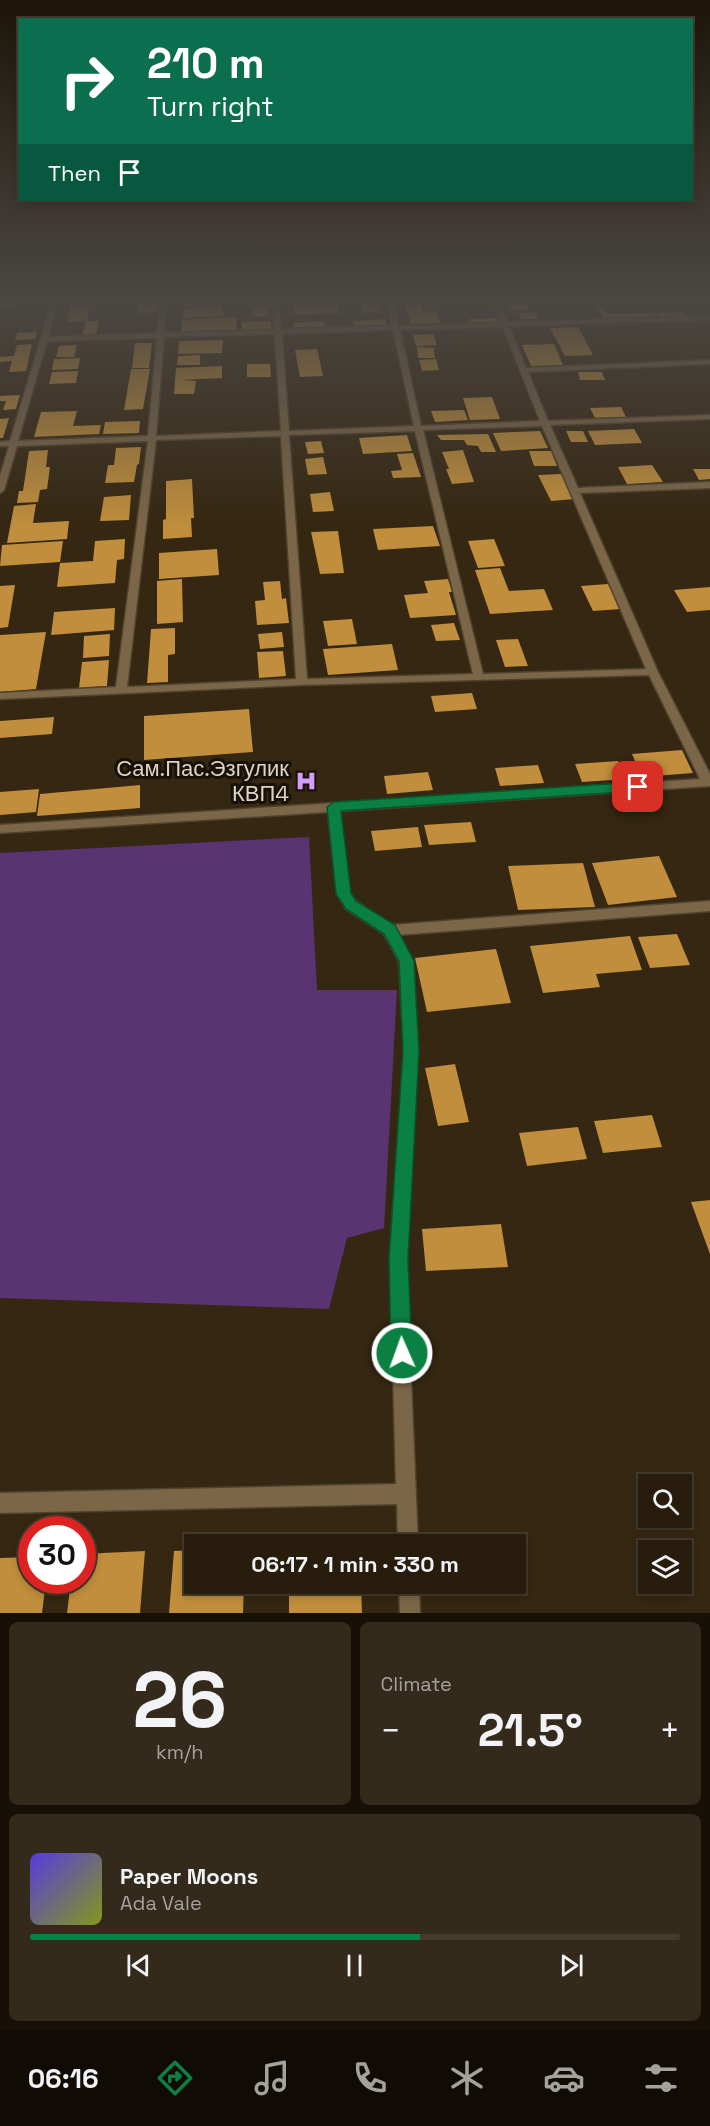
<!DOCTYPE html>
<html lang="en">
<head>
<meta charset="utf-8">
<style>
  :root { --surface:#281d0d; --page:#342a1b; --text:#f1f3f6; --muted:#a5a29d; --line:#443b2e; --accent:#0b8043 }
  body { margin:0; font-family:"Space Grotesk",sans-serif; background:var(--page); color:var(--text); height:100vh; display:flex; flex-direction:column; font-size:22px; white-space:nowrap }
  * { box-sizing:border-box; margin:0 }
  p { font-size:20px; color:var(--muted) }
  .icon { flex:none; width:33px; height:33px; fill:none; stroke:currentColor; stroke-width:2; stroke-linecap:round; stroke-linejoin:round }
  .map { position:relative; height:1613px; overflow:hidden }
  .details { display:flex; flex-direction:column; gap:9px; padding:9px; background:#161007; flex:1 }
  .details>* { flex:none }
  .top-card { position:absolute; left:18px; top:18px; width:675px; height:183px; border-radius:0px; box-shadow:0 3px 9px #0003,0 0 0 2px var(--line); background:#0b6e4f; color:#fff; overflow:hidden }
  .fabs { position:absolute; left:638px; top:1474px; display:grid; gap:12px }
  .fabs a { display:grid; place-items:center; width:54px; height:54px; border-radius:0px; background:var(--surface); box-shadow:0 3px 9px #0003,0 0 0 2px var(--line); font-size:30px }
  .speed { position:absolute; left:18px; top:1516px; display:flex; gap:12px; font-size:30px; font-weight:700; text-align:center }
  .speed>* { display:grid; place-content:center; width:78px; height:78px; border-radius:50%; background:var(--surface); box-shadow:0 3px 9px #0003,0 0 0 2px var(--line); line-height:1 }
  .speed .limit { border:9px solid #d22; background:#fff; color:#111 }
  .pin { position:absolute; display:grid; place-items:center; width:51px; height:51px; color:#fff; margin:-26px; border-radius:12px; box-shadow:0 3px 9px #0006 }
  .me { position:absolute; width:66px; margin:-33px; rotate:358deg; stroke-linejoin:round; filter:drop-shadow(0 0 4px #0008) }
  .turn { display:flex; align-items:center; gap:21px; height:126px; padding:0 30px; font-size:27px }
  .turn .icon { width:78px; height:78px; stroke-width:2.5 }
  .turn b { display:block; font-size:42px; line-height:51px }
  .then { display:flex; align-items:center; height:57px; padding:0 30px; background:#0003; gap:12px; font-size:22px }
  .big { font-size:45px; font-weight:700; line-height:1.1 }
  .details .tile { flex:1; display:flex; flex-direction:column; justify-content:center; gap:9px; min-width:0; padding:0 21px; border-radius:9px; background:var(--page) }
  .details .dial { align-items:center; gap:0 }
  .dial b { font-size:78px; line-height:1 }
  .song { display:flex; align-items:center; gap:18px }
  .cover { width:72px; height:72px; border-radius:9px; background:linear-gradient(135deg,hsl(250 70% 55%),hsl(70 70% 35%)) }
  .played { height:6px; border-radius:3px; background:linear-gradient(90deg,var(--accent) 60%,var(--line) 60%) }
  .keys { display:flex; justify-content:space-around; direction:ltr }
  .heat { display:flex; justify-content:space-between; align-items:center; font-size:33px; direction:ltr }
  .details .tiles { flex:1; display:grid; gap:9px; grid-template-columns:1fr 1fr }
  .tile:last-child { grid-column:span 2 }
  .trip { position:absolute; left:184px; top:1534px; width:342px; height:60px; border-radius:0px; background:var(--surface); box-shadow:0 3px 9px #0003,0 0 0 2px var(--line); font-weight:700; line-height:60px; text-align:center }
  .dock { display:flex; height:96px; justify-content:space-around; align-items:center; background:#100c05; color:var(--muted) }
  .dock .icon { width:42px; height:42px }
  .dock .current { color:var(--accent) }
  .dock b { font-size:27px; color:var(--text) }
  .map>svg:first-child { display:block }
</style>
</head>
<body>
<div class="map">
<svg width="710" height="1613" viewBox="0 0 710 1613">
  <rect width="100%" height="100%" fill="#352711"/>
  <path fill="#5a3472" d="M 309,837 L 317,990 L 397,990 L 384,1228 L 347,1238 L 329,1309 L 0,1298 L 0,853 Z"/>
  <path fill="#c08e3c" d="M 138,302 L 159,302 L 158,312 L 137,313 Z
    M 184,302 L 205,302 L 205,307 L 183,307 Z
    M 294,302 L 336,302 L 339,313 L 295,315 Z
    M 379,302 L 381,312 L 363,313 L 361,303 Z
    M 404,302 L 421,302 L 423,311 L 436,311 L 442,327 L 412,328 Z
    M 507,302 L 527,302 L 530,310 L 510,310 Z
    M 71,305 L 90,305 L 87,321 L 99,321 L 95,339 L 81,339 L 86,321 L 67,322 Z
    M 267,305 L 268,316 L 252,317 L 252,306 Z
    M 595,305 L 601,305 L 607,314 L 628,314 L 632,320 L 606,321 Z
    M 222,307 L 223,316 L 183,318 L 183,309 Z
    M 536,312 L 539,319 L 521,319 L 518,313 Z
    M 682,312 L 687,318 L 662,319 L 657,313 Z
    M 655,313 L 659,319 L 632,319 L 629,314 Z
    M 236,317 L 237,334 L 181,336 L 182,320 Z
    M 496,318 L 499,326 L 470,327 L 468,319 Z
    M 385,319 L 388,331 L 356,332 L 353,321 Z
    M 271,321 L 271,334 L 241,334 L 242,322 Z
    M 323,321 L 327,331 L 296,333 L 293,323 Z
    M 578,327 L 593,355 L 565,356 L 550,328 Z
    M 37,332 L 35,339 L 15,340 L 17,333 Z
    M 433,334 L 437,345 L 416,346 L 413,335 Z
    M 223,340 L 222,353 L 178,354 L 179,341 Z
    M 135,343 L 152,343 L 149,368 L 132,368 Z
    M 32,344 L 26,371 L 9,372 L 12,361 L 0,362 L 0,357 L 14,356 L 17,345 Z
    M 554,344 L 563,365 L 531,366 L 522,345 Z
    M 77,345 L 74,357 L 56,357 L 59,346 Z
    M 417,347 L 434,348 L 435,358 L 418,358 Z
    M 317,349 L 323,376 L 300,377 L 295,350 Z
    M 200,355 L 200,365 L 177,365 L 178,356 Z
    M 80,358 L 78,369 L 52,370 L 54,359 Z
    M 436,359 L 439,370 L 422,371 L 419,360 Z
    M 247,364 L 270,364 L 271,377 L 247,377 Z
    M 222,366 L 222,378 L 181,380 L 196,381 L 194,394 L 174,394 L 176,368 Z
    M 131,369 L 150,369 L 143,409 L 124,410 Z
    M 78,371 L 76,383 L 49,384 L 52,372 Z
    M 578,372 L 602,372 L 605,380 L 580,380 Z
    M 20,395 L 16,409 L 3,410 L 6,401 L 0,401 L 0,396 Z
    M 492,397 L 500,419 L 470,420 L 463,398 Z
    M 621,407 L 626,417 L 595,418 L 590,408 Z
    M 464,410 L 468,420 L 435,422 L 431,411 Z
    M 77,411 L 73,426 L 101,425 L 99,434 L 34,437 L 41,412 Z
    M 9,418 L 3,438 L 0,438 L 0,419 Z
    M 140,421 L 139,433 L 103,434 L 105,422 Z
    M 634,429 L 642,443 L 595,445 L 588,431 Z
    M 540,431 L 548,448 L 501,451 L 493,433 Z
    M 566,431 L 583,431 L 588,442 L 571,442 Z
    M 488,434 L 496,452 L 481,452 L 478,446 L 467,445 L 464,440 L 441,440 L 437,435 Z
    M 407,435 L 412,451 L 363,454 L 359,438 Z
    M 321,441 L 324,453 L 308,454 L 305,442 Z
    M 141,447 L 139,464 L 137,465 L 134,482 L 105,483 L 108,465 L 114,465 L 116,448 Z
    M 48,450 L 46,467 L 50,467 L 47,489 L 40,490 L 38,502 L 17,503 L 19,491 L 23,491 L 29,451 Z
    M 463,450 L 474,482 L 452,484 L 446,469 L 449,469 L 442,452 Z
    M 529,451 L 551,451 L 557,466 L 534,466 Z
    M 413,453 L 421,477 L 393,478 L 391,471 L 402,470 L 397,454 Z
    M 323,457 L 327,474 L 308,475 L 305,459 Z
    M 652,465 L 663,482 L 627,484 L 618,467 Z
    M 693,469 L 710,469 L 710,479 L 699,480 Z
    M 561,474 L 575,499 L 551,501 L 538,475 Z
    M 192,479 L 194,518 L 191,518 L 192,537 L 163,539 L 163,520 L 166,519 L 166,481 Z
    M 330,492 L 334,511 L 313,512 L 310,494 Z
    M 131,495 L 129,520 L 100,521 L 104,497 Z
    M 36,504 L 33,523 L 69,521 L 67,539 L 7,543 L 14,506 Z
    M 433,526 L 440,546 L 378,550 L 373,529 Z
    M 338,531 L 344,573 L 320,574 L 311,532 Z
    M 125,539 L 124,559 L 117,560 L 115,583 L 57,587 L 60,563 L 93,561 L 95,541 Z
    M 494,539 L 505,566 L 478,568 L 468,541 Z
    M 63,541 L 60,562 L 0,566 L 2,545 Z
    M 217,549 L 219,575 L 159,579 L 159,553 Z
    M 500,568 L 509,591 L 544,589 L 553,610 L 490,614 L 475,570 Z
    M 182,579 L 183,622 L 157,624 L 157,581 Z
    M 448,579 L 452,592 L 449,592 L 456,615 L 410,618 L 404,595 L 428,593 L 424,581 Z
    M 280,581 L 282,599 L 286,598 L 289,623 L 257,625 L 255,601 L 265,600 L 263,582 Z
    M 608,584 L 621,609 L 593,611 L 581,586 Z
    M 15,585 L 8,627 L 0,628 L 0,586 Z
    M 710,587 L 710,610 L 687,612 L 674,590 Z
    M 115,608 L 114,630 L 51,635 L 54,612 Z
    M 352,619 L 357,644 L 328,646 L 323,621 Z
    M 454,623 L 460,640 L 436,641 L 431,625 Z
    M 175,628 L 175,654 L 168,655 L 168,682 L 147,683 L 151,629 Z
    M 46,632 L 36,689 L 0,692 L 0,635 Z
    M 282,632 L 284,647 L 260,649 L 258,634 Z
    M 110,634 L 109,656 L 83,658 L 84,636 Z
    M 518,639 L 528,666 L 505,667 L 496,640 Z
    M 392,644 L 398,670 L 328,675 L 323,649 Z
    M 283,651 L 286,676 L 259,678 L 257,652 Z
    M 109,660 L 107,686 L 79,688 L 82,662 Z
    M 472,693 L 477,709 L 435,712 L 431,696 Z
    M 249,709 L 253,752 L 144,760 L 144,716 Z
    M 54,717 L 52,734 L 0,738 L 0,721 Z
    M 682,750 L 693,773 L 642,777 L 632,754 Z
    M 618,761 L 626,779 L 582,782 L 575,764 Z
    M 538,765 L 544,783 L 500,786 L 495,768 Z
    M 428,772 L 433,790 L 387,794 L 384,776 Z
    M 140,785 L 140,808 L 37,816 L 40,794 Z
    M 39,789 L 36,812 L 0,815 L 0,792 Z
    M 471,822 L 476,842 L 429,845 L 424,825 Z
    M 418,827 L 422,847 L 375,851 L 371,831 Z
    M 659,856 L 677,897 L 608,905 L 592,863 Z
    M 583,863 L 595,907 L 518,910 L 508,866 Z
    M 677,934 L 690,965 L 650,968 L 638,937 Z
    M 630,936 L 642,970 L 596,974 L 600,987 L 543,993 L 530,946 Z
    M 496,949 L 511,1003 L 427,1012 L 415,958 Z
    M 455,1064 L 469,1122 L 438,1126 L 425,1068 Z
    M 652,1115 L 662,1147 L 603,1153 L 594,1121 Z
    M 578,1127 L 587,1159 L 527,1166 L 519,1133 Z
    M 710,1200 L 710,1254 L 691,1202 Z
    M 501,1224 L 508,1267 L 426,1271 L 422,1229 Z
    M 195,1550 L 195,1584 L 244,1584 L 243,1613 L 169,1613 L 174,1551 Z
    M 145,1551 L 140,1613 L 67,1613 L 71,1581 L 82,1581 L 82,1554 Z
    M 32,1557 L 32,1581 L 46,1581 L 42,1613 L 0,1613 L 0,1558 Z
    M 289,1584 L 361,1584 L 362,1613 L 289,1613 Z"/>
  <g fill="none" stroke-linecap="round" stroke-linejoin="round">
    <defs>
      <path id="minor" d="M 20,302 L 32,302 L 0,309 L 0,305 Z
        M 52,302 L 58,302 L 48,337 L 157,333 L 160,302 L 166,302 L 164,333 L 274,330 L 273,302 L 279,302 L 281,329 L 392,326 L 387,302 L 393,302 L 399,326 L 501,323 L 493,302 L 499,302 L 508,322 L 710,316 L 710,320 L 509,326 L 526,368 L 710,360 L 710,364 L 528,372 L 548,421 L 710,415 L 710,419 L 550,425 L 578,488 L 710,482 L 710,488 L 580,493 L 658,672 L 710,774 L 710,786 L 340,811 L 349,893 L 356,901 L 391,925 L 710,901 L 710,911 L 398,935 L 413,961 L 418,1051 L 406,1259 L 418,1545 L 398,1545 L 397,1504 L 0,1513 L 0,1493 L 396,1484 L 390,1259 L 404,1051 L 399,961 L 384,934 L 346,909 L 337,894 L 328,812 L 0,833 L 0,825 L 700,779 L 649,675 L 302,685 L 0,699 L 0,693 L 116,687 L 148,441 L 17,446 L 4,490 L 0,493 L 0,476 L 9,446 L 0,446 L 0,442 L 10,441 ZM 503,327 L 540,421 L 421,426 L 400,330 ZM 393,330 L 414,426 L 289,431 L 282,334 ZM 275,334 L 281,431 L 156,436 L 164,337 ZM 157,338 L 148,436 L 18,441 L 47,341 ZM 542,426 L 646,669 L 483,674 L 423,430 ZM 415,431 L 473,674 L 307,679 L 289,435 ZM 281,436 L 296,679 L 127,687 L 156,440 Z
        M 399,1584 L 419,1584 L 420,1613 L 400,1613 Z"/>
    </defs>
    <use href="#minor" stroke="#50432e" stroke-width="3"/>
    <use href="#minor" fill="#7b6648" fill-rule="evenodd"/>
  </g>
  <linearGradient id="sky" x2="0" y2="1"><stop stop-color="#1d1509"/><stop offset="0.57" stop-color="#4b4743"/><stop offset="1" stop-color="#4b4743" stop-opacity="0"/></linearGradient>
  <rect width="710" height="527" fill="url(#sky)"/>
  <path fill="#0b8043" stroke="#07532c" stroke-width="1.5" d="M 638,782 L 645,787 L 638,791 L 341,811 L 351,893 L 356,901 L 395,925 L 414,961 L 419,1051 L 408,1259 L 412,1353 L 409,1360 L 402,1363 L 394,1360 L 391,1353 L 389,1259 L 403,1051 L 399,961 L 384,934 L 346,909 L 336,894 L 327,807 L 334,802 Z"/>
  <defs>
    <symbol id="hospital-bare" viewBox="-9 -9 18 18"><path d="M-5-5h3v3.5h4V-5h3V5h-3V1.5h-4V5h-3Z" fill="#d49cfb" stroke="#181108" stroke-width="2.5" paint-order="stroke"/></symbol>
  </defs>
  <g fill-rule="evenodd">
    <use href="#hospital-bare" x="291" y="766" width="30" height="30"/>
  </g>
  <g text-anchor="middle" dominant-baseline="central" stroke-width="6" stroke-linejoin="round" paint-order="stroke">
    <g font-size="22" fill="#ddd4c6" stroke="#181108" text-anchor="end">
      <text x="289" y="768">Сам.Пас.Эзгулик<tspan x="289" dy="25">КВП4</tspan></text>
    </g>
  </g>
</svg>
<div class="fabs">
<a><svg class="icon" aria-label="search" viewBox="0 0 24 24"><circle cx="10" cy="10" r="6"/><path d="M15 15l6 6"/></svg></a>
<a><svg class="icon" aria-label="layers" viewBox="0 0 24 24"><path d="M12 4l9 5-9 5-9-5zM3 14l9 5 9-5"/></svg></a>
</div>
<div class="speed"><div class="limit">30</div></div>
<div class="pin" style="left:638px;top:787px;background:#d93025"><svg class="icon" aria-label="arrive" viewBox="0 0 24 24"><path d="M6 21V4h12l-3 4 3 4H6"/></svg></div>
<svg class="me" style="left:402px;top:1353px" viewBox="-20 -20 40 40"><circle r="17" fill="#0b8043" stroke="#fff" stroke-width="3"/><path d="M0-11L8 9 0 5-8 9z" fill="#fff"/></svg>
<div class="trip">06:17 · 1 min · 330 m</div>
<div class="top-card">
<div class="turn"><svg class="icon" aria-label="right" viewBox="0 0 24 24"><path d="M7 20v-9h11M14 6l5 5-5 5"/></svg><div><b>210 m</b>Turn right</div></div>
<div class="then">Then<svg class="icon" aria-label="arrive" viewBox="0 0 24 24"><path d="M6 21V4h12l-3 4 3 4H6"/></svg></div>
</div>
</div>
<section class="details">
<div class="tiles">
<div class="tile dial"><b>26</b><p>km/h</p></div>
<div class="tile"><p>Climate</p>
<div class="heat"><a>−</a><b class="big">21.5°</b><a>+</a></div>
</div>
<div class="tile">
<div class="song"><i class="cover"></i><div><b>Paper Moons</b><p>Ada Vale</p></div></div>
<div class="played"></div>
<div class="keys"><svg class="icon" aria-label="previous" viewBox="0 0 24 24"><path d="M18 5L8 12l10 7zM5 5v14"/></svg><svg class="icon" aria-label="pause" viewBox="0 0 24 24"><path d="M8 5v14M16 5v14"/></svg><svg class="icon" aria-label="next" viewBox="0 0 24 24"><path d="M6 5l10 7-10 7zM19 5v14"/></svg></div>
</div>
</div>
</section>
<nav class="dock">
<b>06:16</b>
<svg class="icon current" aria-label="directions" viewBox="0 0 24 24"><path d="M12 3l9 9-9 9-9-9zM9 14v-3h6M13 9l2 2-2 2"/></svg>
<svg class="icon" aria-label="music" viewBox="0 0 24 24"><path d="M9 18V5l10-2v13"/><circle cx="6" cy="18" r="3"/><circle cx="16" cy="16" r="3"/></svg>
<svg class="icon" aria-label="phone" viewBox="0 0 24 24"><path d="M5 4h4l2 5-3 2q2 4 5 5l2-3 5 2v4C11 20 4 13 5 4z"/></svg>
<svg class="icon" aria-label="climate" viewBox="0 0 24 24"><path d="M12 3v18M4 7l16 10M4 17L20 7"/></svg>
<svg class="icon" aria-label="car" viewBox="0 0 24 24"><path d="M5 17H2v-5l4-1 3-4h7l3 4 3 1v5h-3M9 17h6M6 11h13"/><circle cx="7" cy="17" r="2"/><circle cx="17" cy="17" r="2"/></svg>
<svg class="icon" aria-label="filters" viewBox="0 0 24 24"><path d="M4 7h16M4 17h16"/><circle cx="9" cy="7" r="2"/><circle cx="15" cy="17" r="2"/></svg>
</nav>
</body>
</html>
